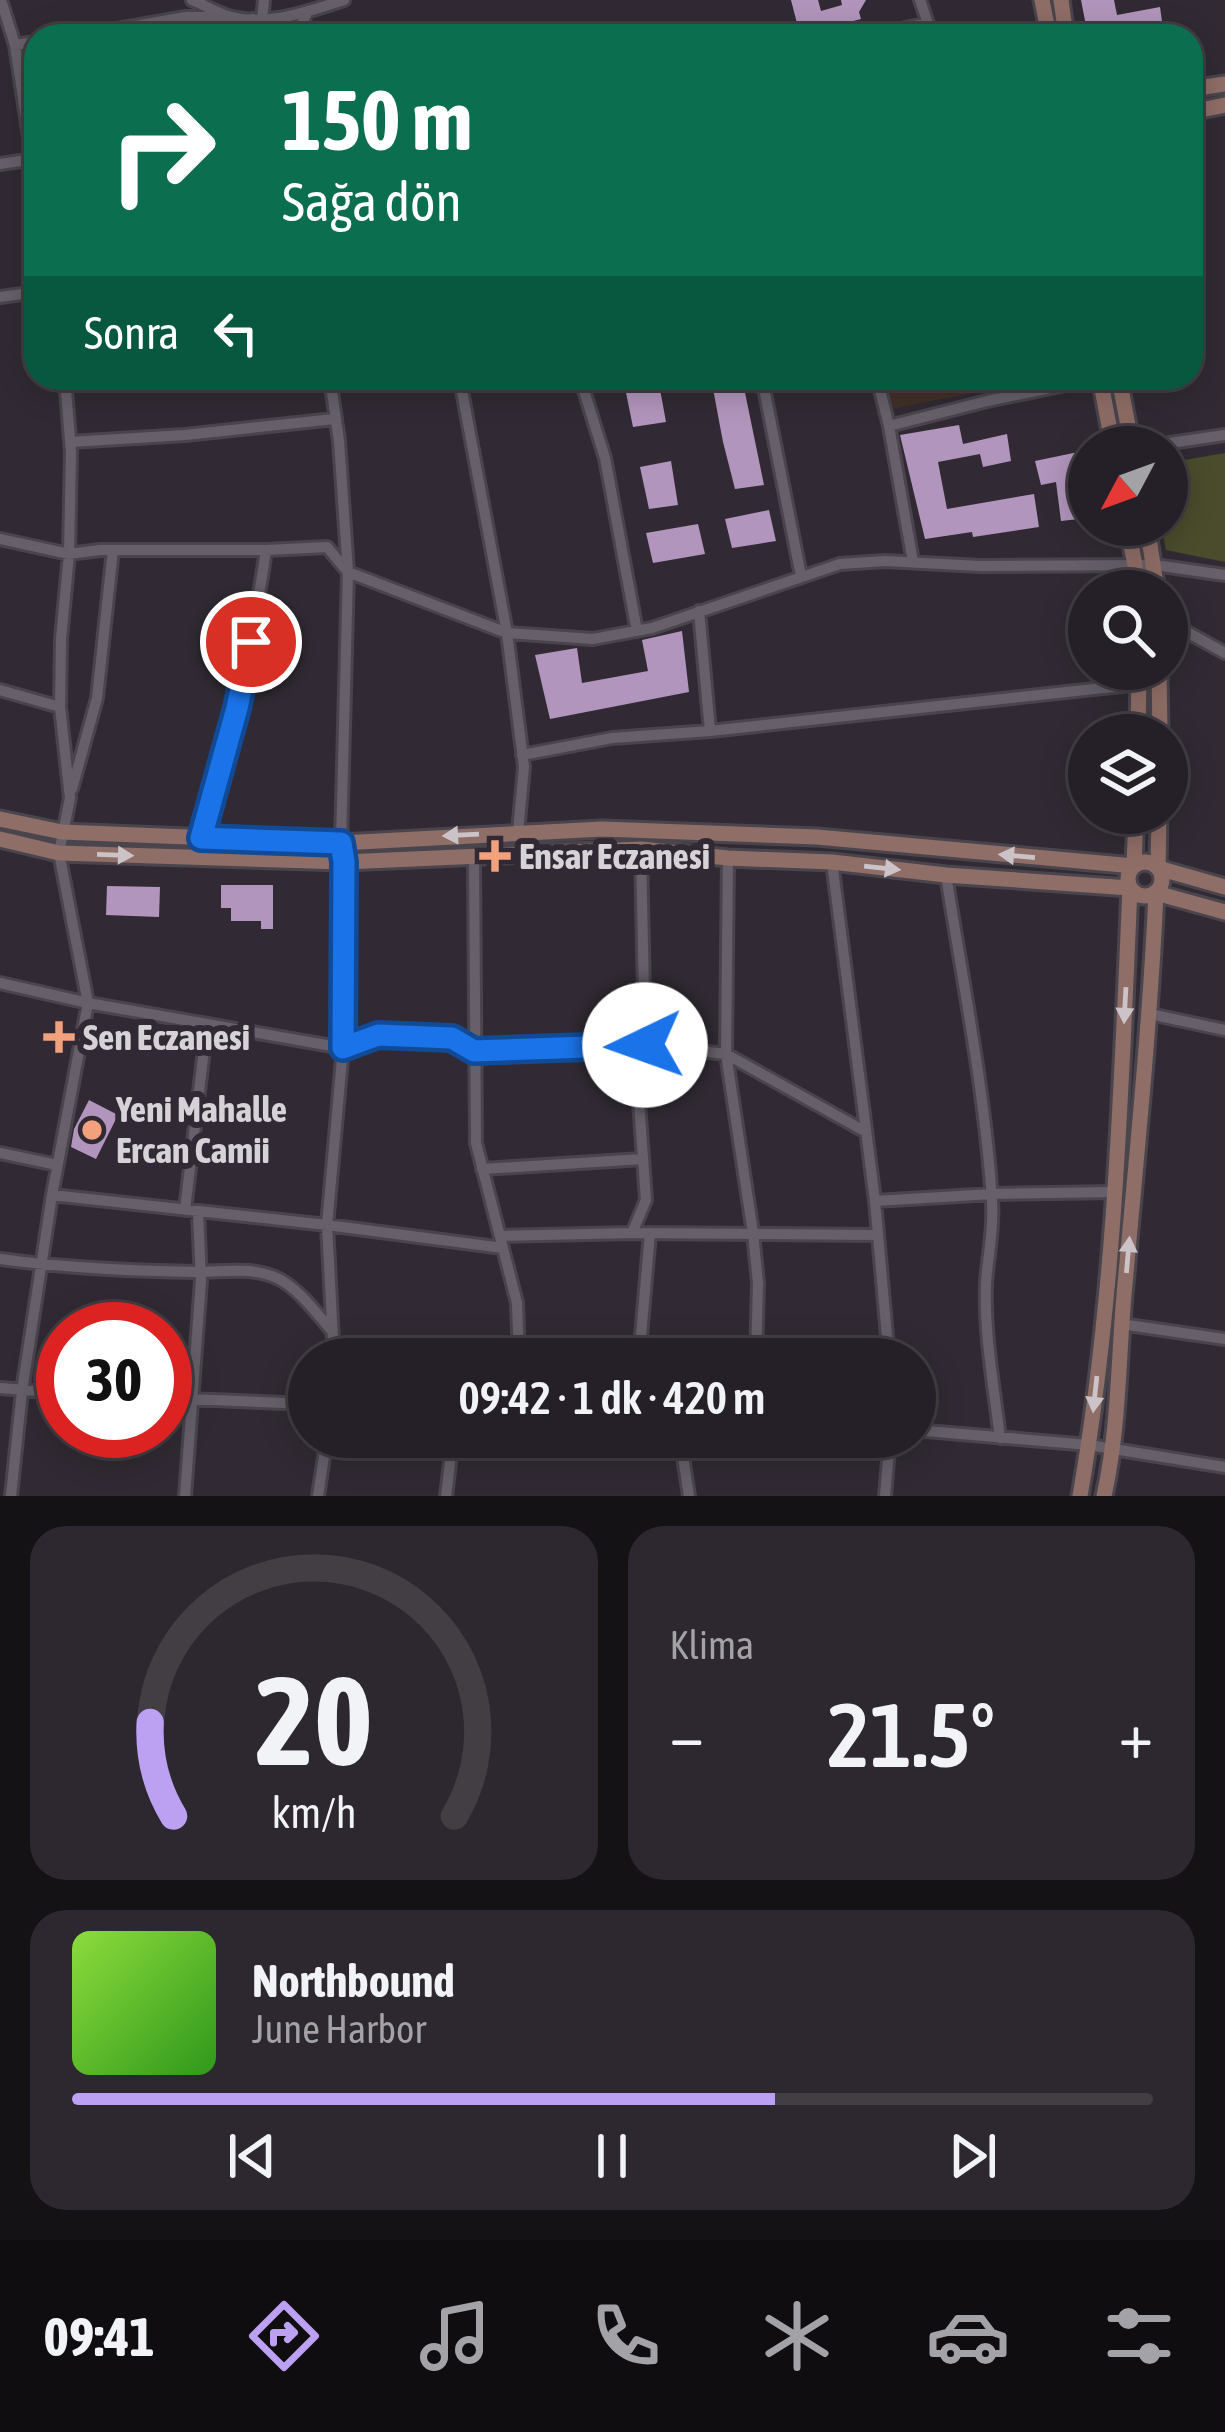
<!DOCTYPE html>
<html lang="tr">
<head>
<meta charset="utf-8">
<style>
  :root { --surface:#252027; --page:#2d282f; --text:#f1f3f6; --muted:#a3a3a7; --line:#423e44; --accent:#bca0f2 }
  body { margin:0; font-family:"Asap Condensed",sans-serif; background:var(--page); color:var(--text); height:100vh; display:flex; flex-direction:column; font-size:45px; white-space:nowrap }
  * { box-sizing:border-box; margin:0 }
  p { font-size:39px; color:var(--muted) }
  .icon { flex:none; width:66px; height:66px; fill:none; stroke:currentColor; stroke-width:2; stroke-linecap:round; stroke-linejoin:round }
  .map { position:relative; height:1496px; overflow:hidden }
  .details { display:flex; flex-direction:column; gap:30px; padding:30px; background:#141215; flex:1 }
  .details>* { flex:none }
  .guide { position:absolute; left:24px; top:24px; width:1179px; height:366px; border-radius:36px; box-shadow:0 6px 30px #0003,0 0 0 3px var(--line); background:#0b6e4f; color:#fff; overflow:hidden }
  .needle { width:78px; rotate:229deg }
  .fabs { position:absolute; left:1068px; top:426px; display:grid; gap:24px }
  .fabs a { display:grid; place-items:center; width:120px; height:120px; border-radius:50%; background:var(--surface); box-shadow:0 6px 30px #0003,0 0 0 3px var(--line); font-size:60px }
  .speed { position:absolute; left:36px; top:1302px; display:flex; gap:24px; font-size:60px; font-weight:700; text-align:center }
  .speed>* { display:grid; place-content:center; width:156px; height:156px; border-radius:50%; background:var(--surface); box-shadow:0 6px 30px #0003,0 0 0 3px var(--line); line-height:1 }
  .speed .limit { border:18px solid #d22; background:#fff; color:#111 }
  .pin { position:absolute; display:grid; place-items:center; width:102px; height:102px; color:#fff; margin:-51px; border:6px solid #fff; border-radius:50%; box-shadow:0 3px 12px #0007 }
  .me { position:absolute; width:132px; margin:-66px; rotate:267deg; stroke-linejoin:round; filter:drop-shadow(0 0 9px #0008) }
  .turn { display:flex; align-items:center; gap:42px; height:252px; padding:0 60px; font-size:54px }
  .turn .icon { width:156px; height:156px; stroke-width:2.5 }
  .turn b { display:block; font-size:84px; line-height:102px }
  .then { display:flex; align-items:center; height:114px; padding:0 60px; background:#0003; gap:24px; font-size:45px }
  .big { font-size:90px; font-weight:600; line-height:1.1 }
  .details .tile { flex:1; display:flex; flex-direction:column; justify-content:center; gap:18px; min-width:0; padding:0 42px; border-radius:36px; background:var(--page) }
  .details .dial { align-items:center; gap:0 }
  .dial svg { height:312px; overflow:visible; fill:none; stroke:var(--line); stroke-width:7; stroke-linecap:round; text-anchor:middle }
  .dial text { fill:var(--text); stroke:none }
  .song { display:flex; align-items:center; gap:36px }
  .cover { width:144px; height:144px; border-radius:18px; background:linear-gradient(135deg,hsl(90 70% 55%),hsl(110 70% 35%)) }
  .played { height:12px; border-radius:6px; background:linear-gradient(90deg,var(--accent) 65%,var(--line) 65%) }
  .keys { display:flex; justify-content:space-around; direction:ltr }
  .heat { display:flex; justify-content:space-between; align-items:center; font-size:66px; direction:ltr }
  .details .tiles { flex:1; display:grid; gap:30px; grid-template-columns:1fr 1fr }
  .tile:last-child { grid-column:span 2 }
  .trip { position:absolute; left:288px; top:1338px; width:648px; height:120px; border-radius:60px; background:var(--surface); box-shadow:0 6px 30px #0003,0 0 0 3px var(--line); font-weight:600; line-height:120px; text-align:center }
  .dock { display:flex; height:192px; justify-content:space-around; align-items:center; background:#0f0d10; color:var(--muted) }
  .dock .icon { width:84px; height:84px }
  .dock .selected { color:var(--accent) }
  .dock b { font-size:54px; color:var(--text) }
  .map>svg:first-child { display:block }
</style>
</head>
<body>
<div class="map">
<svg width="1225" height="1496" viewBox="0 0 1225 1496">
  <rect width="100%" height="100%" fill="#312a34"/>
  <path fill="#423028" d="M 885,378 L 1050,378 L 891,409 Z"/>
  <path fill="#4a4c2c" d="M 1225,453 L 1225,562 L 1166,550 L 1161,525 L 1167,525 L 1167,463 Z"/>
  <path fill="#b295bc" d="M 791,0 L 818,0 L 821,11 L 842,5 L 841,0 L 866,0 L 859,12 L 861,19 L 800,35 Z
    M 1081,0 L 1114,0 L 1117,15 L 1160,7 L 1164,36 L 1088,36 Z
    M 623,378 L 658,378 L 666,422 L 633,427 Z
    M 711,378 L 742,378 L 764,485 L 735,489 L 723,442 Z
    M 959,425 L 963,444 L 1007,434 L 1011,461 L 983,467 L 980,454 L 938,462 L 947,509 L 1034,494 L 1039,527 L 973,537 L 972,532 L 925,539 L 900,435 Z
    M 1083,451 L 1088,476 L 1083,477 L 1088,518 L 1061,521 L 1056,482 L 1041,485 L 1035,461 Z
    M 671,461 L 678,505 L 649,509 L 640,467 Z
    M 769,510 L 776,541 L 732,548 L 725,519 Z
    M 698,524 L 705,554 L 653,563 L 646,533 Z
    M 682,631 L 689,692 L 550,719 L 535,655 L 577,648 L 582,683 L 648,671 L 642,640 Z
    M 221,885 L 273,885 L 273,929 L 261,929 L 261,921 L 231,921 L 231,908 L 221,908 Z
    M 107,886 L 160,887 L 159,917 L 106,915 Z
    M 89,1100 L 118,1115 L 96,1159 L 71,1147 L 74,1129 Z"/>
  <g fill="none" stroke-linecap="round" stroke-linejoin="round">
    <defs>
      <path id="street" d="M 1,0 L 15,45 L 36,183
        M 192,0 C 204,5 216,12 228,16 C 266,27 307,12 344,0
        M 920,0 L 932,36
        M 253,19 L 259,36
        M 262,20 L 264,0
        M 77,36 L 186,17 L 226,16
        M 296,36 L 308,11
        M 869,36 L 928,23
        M 15,45 L 36,42
        M 0,164 L 33,159
        M 0,297 L 36,292
        M 330,378 L 339,441 L 348,572 L 341,843 L 344,862 L 343,1048 L 327,1225 L 334,1359
        M 580,378 L 605,458 L 637,631
        M 762,378 L 801,576
        M 877,378 L 889,426
        M 462,391 L 507,633 L 524,767 L 518,832
        M 70,442 L 185,435 L 334,419
        M 1143,447 L 1225,435
        M 0,539 L 69,554 L 100,550 L 266,550 L 327,547 L 348,572 L 507,633 L 593,639 L 652,628 L 840,564 L 885,561 L 980,566 L 1155,565 L 1225,575
        M 913,562 L 889,426 L 987,401 L 1100,378
        M 699,611 L 710,731
        M 1167,621 L 1225,653
        M 0,690 L 60,707
        M 522,755 L 612,738 L 710,731 L 1140,684
        M 72,789 L 97,698 L 113,550
        M 201,839 C 228,742 252,650 266,550
        M 474,857 L 476,1143 L 517,1303 L 519,1359
        M 728,858 L 726,1054 L 753,1233 L 758,1283 L 756,1359
        M 832,862 L 875,1201 L 889,1359
        M 946,875 C 963,983 985,1092 992,1201 C 994,1233 988,1253 986,1283 C 984,1334 994,1387 1000,1438
        M 0,983 L 88,1003 L 343,1048 L 378,1035 L 452,1038 L 474,1051 L 645,1045 L 726,1054 L 866,1132
        M 1150,1014 L 1225,1030
        M 0,1153 L 57,1165
        M 482,1169 L 643,1159
        M 52,1195 L 327,1225 L 503,1248
        M 875,1201 L 992,1194 L 1116,1192
        M 185,1210 L 207,1024
        M 632,1233 L 878,1235
        M 500,1236 L 632,1233 L 646,1200 L 639,1102 L 645,1045 L 641,849
        M 0,1259 C 65,1268 131,1271 196,1272 C 225,1272 252,1266 279,1279 C 300,1290 317,1314 332,1331
        M 1121,1324 L 1225,1339
        M 639,1359 L 650,1233
        M 0,1388 L 63,1393
        M 165,1398 L 309,1404
        M 915,1430 L 1089,1445 L 1225,1467
        M 680,1437 L 689,1496
        M 11,1496 L 22,1391 L 52,1195 L 88,1003 L 59,853 L 70,798 L 60,707 L 61,639 L 69,554 L 71,452 L 65,378
        M 185,1496 L 201,1281 L 198,1212
        M 318,1496 L 327,1437
        M 446,1496 L 453,1437
        M 885,1496 L 890,1437"/>
      <path id="secondary" d="M 1042,0 L 1049,36
        M 1061,0 L 1066,36
        M 1191,89 L 1225,84
        M 1191,112 L 1225,105
        M 1100,378 L 1113,447
        M 1119,378 L 1132,447
        M 1127,525 L 1135,565 L 1136,591
        M 1147,525 L 1157,591
        M 1159,669 L 1160,735
        M 1138,735 L 1139,669
        M 1159,813 L 1158,868 L 1225,887
        M 0,819 L 62,832 L 341,843 L 602,829 L 817,837 L 1134,866 L 1136,813
        M 0,839 L 59,853 L 344,862 L 641,849 L 728,858 L 832,862 L 946,875 L 1130,888 C 1121,1091 1115,1296 1080,1496
        M1128 879a17 17 0 1 1 34 0a17 17 0 1 1-34 0Z
        M 1104,1496 C 1119,1428 1118,1364 1124,1295 C 1136,1161 1150,1027 1156,893 L 1225,912"/>
    </defs>
    <use href="#street" stroke="#4a454d" stroke-width="16"/>
    <use href="#secondary" stroke="#4a454d" stroke-width="21"/>
    <use href="#street" stroke="#67606b" stroke-width="10"/>
    <use href="#secondary" stroke="#8f6e67" stroke-width="15"/>
  </g>
  <defs><path id="oneway-solid" d="M-6-.8H1V-3.2L6.5 0L1 3.2V.8H-6Z" transform="scale(3)"/></defs>
  <g fill="#cbc3c7">
    <use href="#oneway-solid" transform="translate(461 835) rotate(177)"/>
    <use href="#oneway-solid" transform="translate(115 855) rotate(2)"/>
    <use href="#oneway-solid" transform="translate(1017 856) rotate(-175)"/>
    <use href="#oneway-solid" transform="translate(882 868) rotate(6)"/>
    <use href="#oneway-solid" transform="translate(1125 1005) rotate(93)"/>
    <use href="#oneway-solid" transform="translate(1128 1255) rotate(-85)"/>
    <use href="#oneway-solid" transform="translate(1095 1394) rotate(96)"/>
  </g>
  <g fill="none" stroke-linecap="round" stroke-linejoin="round">
    <defs>
      <path id="route" d="M 251,642 L 237,708 L 201,838 L 341,843 L 344,862 L 343,1048 L 378,1035 L 452,1038 L 474,1051 L 645,1045"/>
    </defs>
    <use href="#route" stroke="#114b97" stroke-width="30"/>
    <use href="#route" stroke="#1a73e8" stroke-width="21"/>
  </g>
  <g fill="#f1a17b" stroke="#312a34" stroke-width="4.5">
    <path d="M489 838h12v12h12v12h-12v12h-12v-12h-12v-12h12z"/>
    <path d="M53 1019h12v12h12v12h-12v12h-12v-12h-12v-12h12z"/>
    <circle cx="92" cy="1130" r="12"/>
  </g>
  <g text-anchor="middle" dominant-baseline="central" stroke-width="12" stroke-linejoin="round" paint-order="stroke">
    <g font-size="36" font-weight="bold" fill="#d6d2d8" stroke="#312a34" text-anchor="start">
      <text x="519" y="856">Ensar Eczanesi</text>
      <text x="83" y="1037">Sen Eczanesi</text>
      <text x="116" y="1109">Yeni Mahalle<tspan x="116" dy="41">Ercan Camii</tspan></text>
    </g>
  </g>
</svg>
<div class="fabs">
<a><svg class="needle" viewBox="-14 -14 28 28"><path d="M0-13l5 13h-10z" fill="#e53935"/><path d="M0 13l5-13h-10z" fill="#a3a3a7"/></svg></a>
<a><svg class="icon" aria-label="search" viewBox="0 0 24 24"><circle cx="10" cy="10" r="6"/><path d="M15 15l6 6"/></svg></a>
<a><svg class="icon" aria-label="layers" viewBox="0 0 24 24"><path d="M12 4l9 5-9 5-9-5zM3 14l9 5 9-5"/></svg></a>
</div>
<div class="speed"><div class="limit">30</div></div>
<div class="pin" style="left:251px;top:642px;background:#d93025"><svg class="icon" aria-label="arrive" viewBox="0 0 24 24"><path d="M6 21V4h12l-3 4 3 4H6"/></svg></div>
<svg class="me" style="left:645px;top:1045px" viewBox="-20 -20 40 40"><circle r="19" fill="#fff"/><path d="M0-13L10 11 0 6-10 11z" fill="#1a73e8"/></svg>
<div class="trip">09:42 · 1 dk · 420 m</div>
<div class="guide">
<div class="turn"><svg class="icon" aria-label="right" viewBox="0 0 24 24"><path d="M7 20v-9h11M14 6l5 5-5 5"/></svg><div><b>150 m</b>Sağa dön</div></div>
<div class="then">Sonra<svg class="icon" aria-label="left" viewBox="0 0 24 24"><path d="M17 20v-9H6M10 6l-5 5 5 5"/></svg></div>
</div>
</div>
<section class="details">
<div class="tiles">
<div class="tile dial"><svg viewBox="0 0 100 80">
<path d="M14 69A42 42 0 1 1 86 69"/>
<path d="M14 69A42 42 0 0 1 8 45" stroke="#bca0f2"/>
<text x="50" y="56" font-size="32" font-weight="700">20</text>
<text x="50" y="72" font-size="11">km/h</text>
</svg></div>
<div class="tile"><p>Klima</p>
<div class="heat"><a>−</a><b class="big">21.5°</b><a>+</a></div>
</div>
<div class="tile">
<div class="song"><i class="cover"></i><div><b>Northbound</b><p>June Harbor</p></div></div>
<div class="played"></div>
<div class="keys"><svg class="icon" aria-label="previous" viewBox="0 0 24 24"><path d="M18 5L8 12l10 7zM5 5v14"/></svg><svg class="icon" aria-label="pause" viewBox="0 0 24 24"><path d="M8 5v14M16 5v14"/></svg><svg class="icon" aria-label="next" viewBox="0 0 24 24"><path d="M6 5l10 7-10 7zM19 5v14"/></svg></div>
</div>
</div>
</section>
<nav class="dock">
<b>09:41</b>
<svg class="icon selected" aria-label="directions" viewBox="0 0 24 24"><path d="M12 3l9 9-9 9-9-9zM9 14v-3h6M13 9l2 2-2 2"/></svg>
<svg class="icon" aria-label="music" viewBox="0 0 24 24"><path d="M9 18V5l10-2v13"/><circle cx="6" cy="18" r="3"/><circle cx="16" cy="16" r="3"/></svg>
<svg class="icon" aria-label="phone" viewBox="0 0 24 24"><path d="M5 4h4l2 5-3 2q2 4 5 5l2-3 5 2v4C11 20 4 13 5 4z"/></svg>
<svg class="icon" aria-label="climate" viewBox="0 0 24 24"><path d="M12 3v18M4 7l16 10M4 17L20 7"/></svg>
<svg class="icon" aria-label="car" viewBox="0 0 24 24"><path d="M5 17H2v-5l4-1 3-4h7l3 4 3 1v5h-3M9 17h6M6 11h13"/><circle cx="7" cy="17" r="2"/><circle cx="17" cy="17" r="2"/></svg>
<svg class="icon" aria-label="filters" viewBox="0 0 24 24"><path d="M4 7h16M4 17h16"/><circle cx="9" cy="7" r="2"/><circle cx="15" cy="17" r="2"/></svg>
</nav>
</body>
</html>
